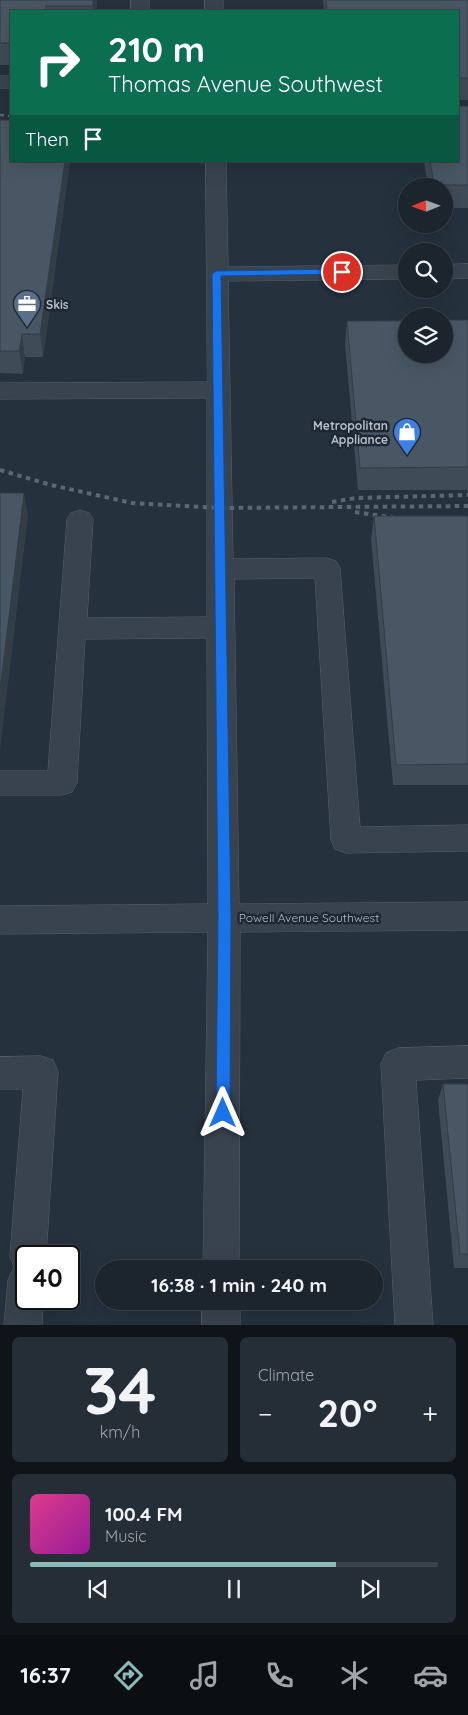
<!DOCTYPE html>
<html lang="en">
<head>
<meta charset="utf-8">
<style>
  :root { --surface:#1c252e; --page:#252d36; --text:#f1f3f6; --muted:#a0a5aa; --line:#3a424a; --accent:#8bbbb9 }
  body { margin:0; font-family:Quicksand,sans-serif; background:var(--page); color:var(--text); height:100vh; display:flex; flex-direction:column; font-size:19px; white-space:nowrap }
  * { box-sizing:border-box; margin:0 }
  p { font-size:16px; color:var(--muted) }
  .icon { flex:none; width:28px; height:28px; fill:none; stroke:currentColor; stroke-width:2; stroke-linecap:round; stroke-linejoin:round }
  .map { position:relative; height:1325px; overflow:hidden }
  .side { display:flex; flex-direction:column; gap:12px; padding:12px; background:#0f1419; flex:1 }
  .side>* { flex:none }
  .banner { position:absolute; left:10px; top:10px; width:449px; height:152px; border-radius:0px; box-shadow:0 5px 20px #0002,0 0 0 1px var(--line); background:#0b6e4f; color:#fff; overflow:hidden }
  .needle { width:32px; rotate:269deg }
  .fabs { position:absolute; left:398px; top:178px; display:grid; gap:10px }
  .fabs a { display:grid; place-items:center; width:55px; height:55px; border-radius:50%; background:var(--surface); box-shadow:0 5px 20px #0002,0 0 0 1px var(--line); font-size:25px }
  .speed { position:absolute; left:15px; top:1245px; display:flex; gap:10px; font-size:25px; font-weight:700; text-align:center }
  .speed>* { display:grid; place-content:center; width:65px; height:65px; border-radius:50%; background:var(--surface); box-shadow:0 5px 20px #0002,0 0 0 1px var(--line); line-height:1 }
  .speed .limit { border:2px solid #111; border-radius:8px; background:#fff; color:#111 }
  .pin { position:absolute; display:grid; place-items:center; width:42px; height:42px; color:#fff; margin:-21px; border:2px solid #fff; border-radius:50%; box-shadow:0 1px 5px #0007 }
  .me { position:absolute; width:55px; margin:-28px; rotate:0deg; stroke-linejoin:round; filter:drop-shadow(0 0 4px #0008) }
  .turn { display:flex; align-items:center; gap:18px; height:105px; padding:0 15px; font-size:22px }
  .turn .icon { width:65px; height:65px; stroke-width:2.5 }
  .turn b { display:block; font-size:35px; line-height:42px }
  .then { display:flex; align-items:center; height:48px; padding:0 15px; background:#0003; gap:10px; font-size:19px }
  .big { font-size:38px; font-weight:800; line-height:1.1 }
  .side .widget { flex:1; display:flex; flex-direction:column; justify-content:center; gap:8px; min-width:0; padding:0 18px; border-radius:8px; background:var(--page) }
  .side .dial { align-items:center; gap:0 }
  .dial b { font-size:65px; line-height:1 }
  .song { display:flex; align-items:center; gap:15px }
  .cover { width:60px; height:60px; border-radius:8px; background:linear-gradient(135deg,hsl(330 70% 55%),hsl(300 70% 35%)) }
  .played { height:5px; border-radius:2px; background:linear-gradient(90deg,var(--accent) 75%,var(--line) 75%) }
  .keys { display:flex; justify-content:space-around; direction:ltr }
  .heat { display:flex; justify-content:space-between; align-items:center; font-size:28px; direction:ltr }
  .side .tiles { flex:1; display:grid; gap:12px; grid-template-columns:1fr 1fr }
  .widget:last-child { grid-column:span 2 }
  .trip { position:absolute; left:95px; top:1260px; width:288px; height:50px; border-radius:25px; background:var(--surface); box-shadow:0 5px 20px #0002,0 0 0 1px var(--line); font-weight:800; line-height:50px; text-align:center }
  .menu { display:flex; height:80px; justify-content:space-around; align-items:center; background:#0b0f12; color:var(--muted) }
  .menu .icon { width:35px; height:35px }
  .menu .selected { color:var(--accent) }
  .menu b { font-size:22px; color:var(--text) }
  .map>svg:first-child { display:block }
</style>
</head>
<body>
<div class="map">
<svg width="468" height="1325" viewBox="0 0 468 1325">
  <rect width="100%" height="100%" fill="#25313d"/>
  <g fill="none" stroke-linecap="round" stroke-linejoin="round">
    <defs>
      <path id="minor" d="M 131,0 L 149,0 L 149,11 L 131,11 Z
        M 205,0 L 223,0 L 223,11 L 205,11 Z
        M 0,76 L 11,76 L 11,88 L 0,88 Z
        M 206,161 L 226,161 L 228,267 L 406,265 L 406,279 L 228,281 L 233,559 L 327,558 L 336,561 L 340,568 L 360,827 L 468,825 L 468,851 L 346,853 L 335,849 L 331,840 L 315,578 L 234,579 L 239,904 L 468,902 L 468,930 L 240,932 L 239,1269 L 203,1269 L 208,932 L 0,934 L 0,906 L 208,904 L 207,638 L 85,639 L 77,783 L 72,792 L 62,795 L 0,795 L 0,771 L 48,771 L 67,519 L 71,513 L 80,510 L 89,513 L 93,519 L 87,618 L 207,617 L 207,398 L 0,399 L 0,383 L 207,382 Z
        M 468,264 L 468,278 L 444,279 L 444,265 Z
        M 468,1046 L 468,1078 L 416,1080 L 433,1325 L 395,1325 L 381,1064 L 386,1053 L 398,1048 Z
        M 41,1056 L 53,1060 L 58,1072 L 46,1256 L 26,1256 L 26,1299 L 43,1299 L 42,1325 L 4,1325 L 8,1280 L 14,1267 L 10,1256 L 23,1089 L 0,1089 L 0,1057 Z
        M 202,1301 L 240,1301 L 240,1325 L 202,1325 Z"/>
    </defs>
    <use href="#minor" stroke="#57616c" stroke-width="1"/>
    <use href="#minor" fill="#39434e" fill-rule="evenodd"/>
    <path stroke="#5b6874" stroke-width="2.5" stroke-dasharray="4 4" stroke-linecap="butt" d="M 0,115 L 11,116"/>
    <path stroke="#5b6874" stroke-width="4" stroke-dasharray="4.5 4.5" stroke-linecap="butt" d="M 0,470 L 51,485 L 132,503 L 220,508 L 468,506
      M 332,502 L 356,498 L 468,495
      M 355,512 L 395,518"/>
  </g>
  <path fill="#3f4b56" d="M 0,0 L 97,0 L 96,11 L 11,11 L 11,65 L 0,65 Z
    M 323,0 L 468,0 L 468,100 L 458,100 L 458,11 L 324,11 Z
    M 468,106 L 468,208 L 444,208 L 444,186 L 428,186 L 424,161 L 458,161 Z
    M 0,120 L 70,161 L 43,357 L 25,357 L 23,374 L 0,373 Z
    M 468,320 L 468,490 L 358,490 L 345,344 L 347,321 Z
    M 374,516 L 468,516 L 468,785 L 393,785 L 371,539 Z
    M 443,1084 L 468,1084 L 468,1268 L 454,1268 L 438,1100 Z"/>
  <path fill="#333d46" d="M 93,0 L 97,0 L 96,11 L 93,11 Z
    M 65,161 L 70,161 L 43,357 L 40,334 Z
    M 22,334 L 25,357 L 23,374 L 19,351 Z
    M 24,493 L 28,516 L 0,751 L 0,691 Z"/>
  <path fill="#495764" stroke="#333d46" d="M 0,0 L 93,0 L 93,6 L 46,6 L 45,11 L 11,11 L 11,43 L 0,43 Z
    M 326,0 L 468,0 L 468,78 L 458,78 L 458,11 L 327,11 Z
    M 458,106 L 468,106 L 468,185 L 434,185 L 430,161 L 458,161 Z
    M 0,120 L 11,120 L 11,161 L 65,161 L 40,334 L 22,334 L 19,351 L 0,351 Z
    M 444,320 L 468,320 L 468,467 L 360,468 L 347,321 L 406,321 L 406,354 L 444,354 Z
    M 0,493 L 24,493 L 0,691 Z
    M 374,516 L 468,516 L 468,764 L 396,765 Z
    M 443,1084 L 468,1084 L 468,1254 L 460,1254 Z"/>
  <path fill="#1a73e8" stroke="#114b97" d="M 342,269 L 346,272 L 345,274 L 221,276 L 231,918 L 230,1113 L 228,1118 L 223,1120 L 218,1118 L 216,1113 L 218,918 L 212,274 L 216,271 Z"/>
  <defs>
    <symbol id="office-pin" viewBox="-11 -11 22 30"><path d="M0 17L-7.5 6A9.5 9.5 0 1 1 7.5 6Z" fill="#5c6f8a" stroke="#1e2833"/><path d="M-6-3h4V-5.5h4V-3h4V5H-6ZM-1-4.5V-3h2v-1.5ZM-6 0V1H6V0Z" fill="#fff"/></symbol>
    <symbol id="shop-pin" viewBox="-11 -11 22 30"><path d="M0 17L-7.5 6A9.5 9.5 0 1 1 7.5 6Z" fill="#3f7fe0" stroke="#1e2833"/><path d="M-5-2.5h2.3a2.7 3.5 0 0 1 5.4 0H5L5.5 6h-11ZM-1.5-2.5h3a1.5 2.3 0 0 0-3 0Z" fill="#fff"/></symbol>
  </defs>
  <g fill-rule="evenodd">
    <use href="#office-pin" x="11" y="288" width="32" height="43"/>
    <use href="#shop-pin" x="391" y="416" width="32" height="43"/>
  </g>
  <g text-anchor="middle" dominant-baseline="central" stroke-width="5" stroke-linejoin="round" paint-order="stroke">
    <g font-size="12" font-weight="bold" fill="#b5bec9" stroke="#1e2833" text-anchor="start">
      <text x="46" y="304">Skis</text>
      <text x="388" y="425" text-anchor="end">Metropolitan<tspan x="388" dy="14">Appliance</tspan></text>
    </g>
    <g font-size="12" fill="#b5bec9" stroke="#1e2833">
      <text x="309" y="917">Powell Avenue Southwest</text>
    </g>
  </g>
</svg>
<div class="fabs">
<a><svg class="needle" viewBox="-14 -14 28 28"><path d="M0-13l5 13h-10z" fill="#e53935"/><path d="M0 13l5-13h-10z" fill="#a0a5aa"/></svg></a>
<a><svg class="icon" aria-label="search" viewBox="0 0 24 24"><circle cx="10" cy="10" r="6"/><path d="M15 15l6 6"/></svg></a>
<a><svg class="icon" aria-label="layers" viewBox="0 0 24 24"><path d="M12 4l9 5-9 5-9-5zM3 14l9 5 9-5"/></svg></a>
</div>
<div class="speed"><div class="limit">40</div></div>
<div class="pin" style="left:342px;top:272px;background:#d93025"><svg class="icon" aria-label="arrive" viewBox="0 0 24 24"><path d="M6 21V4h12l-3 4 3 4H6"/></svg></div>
<svg class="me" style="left:223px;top:1113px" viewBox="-20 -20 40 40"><path d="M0-17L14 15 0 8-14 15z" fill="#1a73e8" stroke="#fff" stroke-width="4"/></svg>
<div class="trip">16:38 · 1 min · 240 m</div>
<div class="banner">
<div class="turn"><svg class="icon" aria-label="right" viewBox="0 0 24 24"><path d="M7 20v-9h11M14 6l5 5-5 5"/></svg><div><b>210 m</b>Thomas Avenue Southwest</div></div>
<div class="then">Then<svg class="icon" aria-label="arrive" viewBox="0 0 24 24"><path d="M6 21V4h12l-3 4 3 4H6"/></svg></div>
</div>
</div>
<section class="side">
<div class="tiles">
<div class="widget dial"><b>34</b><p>km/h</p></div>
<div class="widget"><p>Climate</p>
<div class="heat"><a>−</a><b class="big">20°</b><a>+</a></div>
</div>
<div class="widget">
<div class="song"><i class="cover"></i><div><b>100.4 FM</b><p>Music</p></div></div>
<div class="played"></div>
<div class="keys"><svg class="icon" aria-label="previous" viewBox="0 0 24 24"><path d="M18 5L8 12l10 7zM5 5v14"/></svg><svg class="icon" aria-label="pause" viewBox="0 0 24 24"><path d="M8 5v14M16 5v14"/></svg><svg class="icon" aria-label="next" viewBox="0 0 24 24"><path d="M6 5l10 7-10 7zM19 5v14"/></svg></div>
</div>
</div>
</section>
<nav class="menu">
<b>16:37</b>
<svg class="icon selected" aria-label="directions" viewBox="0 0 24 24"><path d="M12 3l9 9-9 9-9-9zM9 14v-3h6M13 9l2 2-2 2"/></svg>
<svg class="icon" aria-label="music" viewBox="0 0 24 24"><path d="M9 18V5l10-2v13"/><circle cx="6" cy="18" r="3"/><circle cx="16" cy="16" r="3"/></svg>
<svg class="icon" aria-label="phone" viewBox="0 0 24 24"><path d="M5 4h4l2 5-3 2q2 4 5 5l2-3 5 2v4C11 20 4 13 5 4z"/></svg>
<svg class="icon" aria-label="climate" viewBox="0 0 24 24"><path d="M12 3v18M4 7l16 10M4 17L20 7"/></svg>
<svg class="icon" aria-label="car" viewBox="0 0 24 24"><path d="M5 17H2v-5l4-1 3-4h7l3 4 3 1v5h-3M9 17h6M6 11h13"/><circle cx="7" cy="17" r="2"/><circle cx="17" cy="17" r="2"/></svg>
</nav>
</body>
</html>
